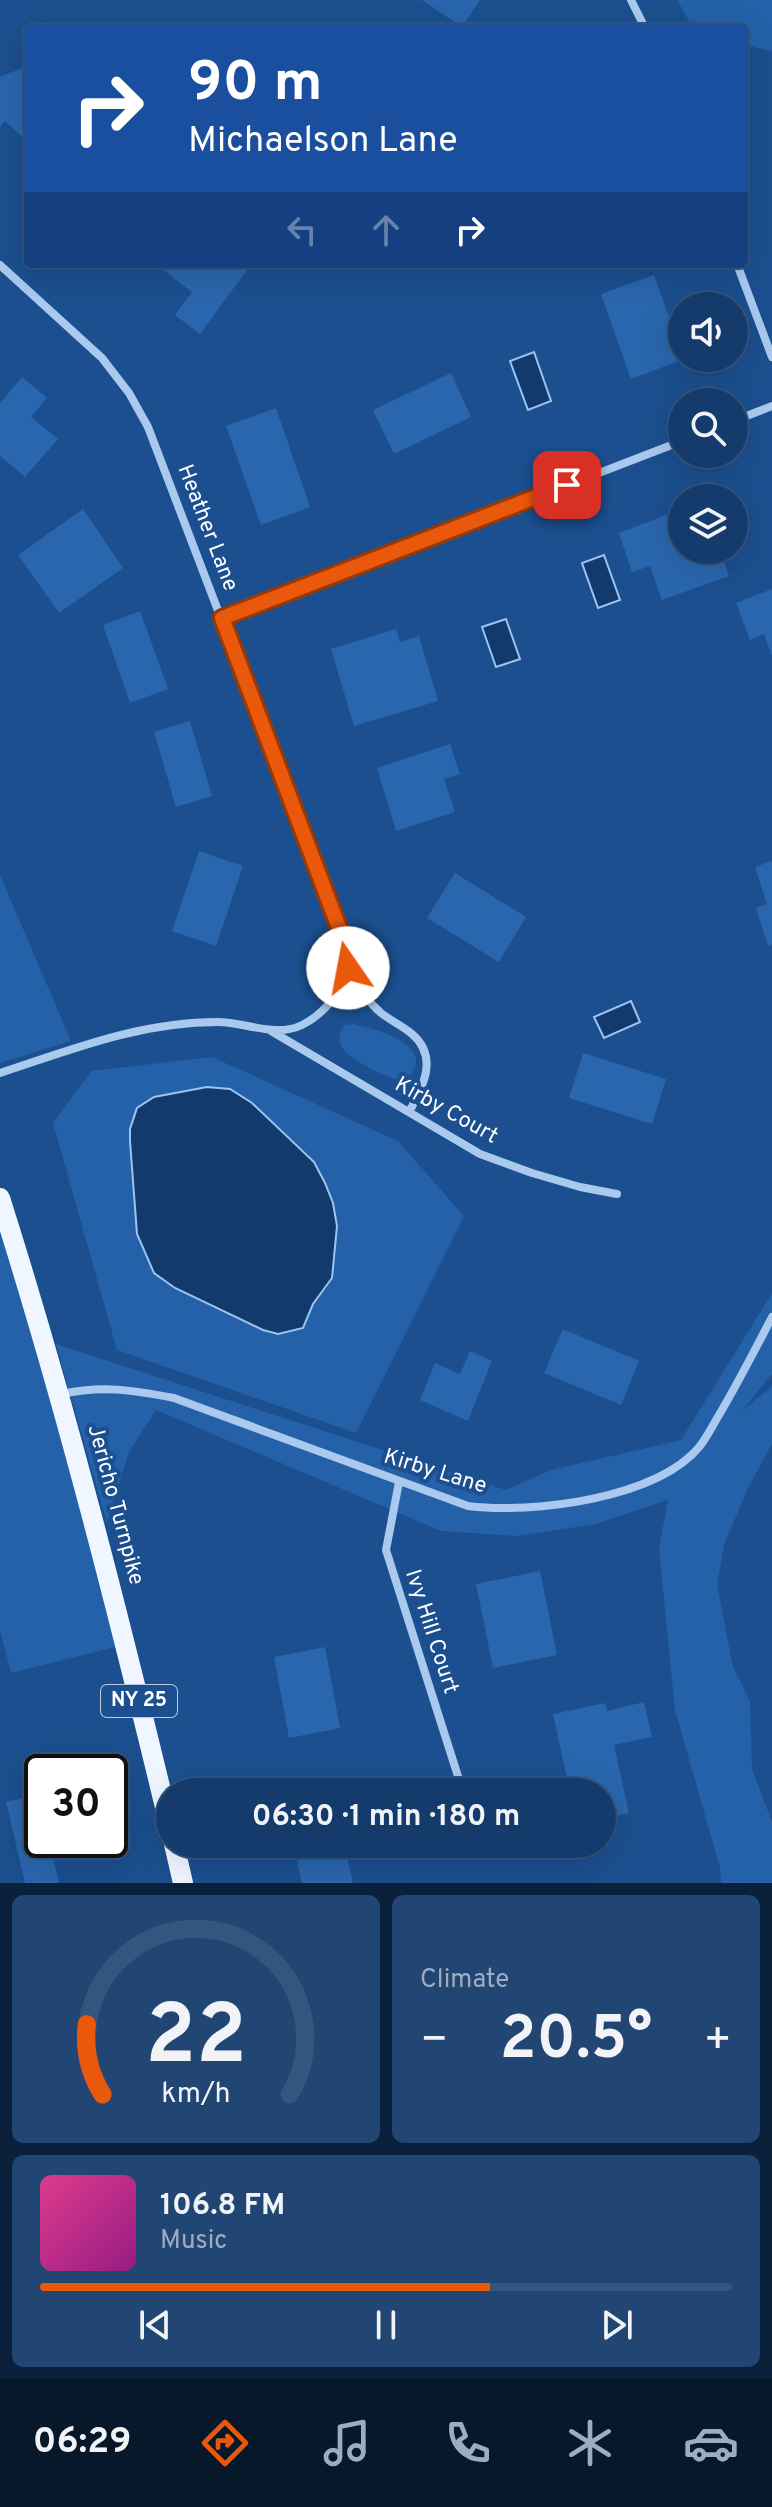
<!DOCTYPE html>
<html lang="en">
<head>
<meta charset="utf-8">
<style>
  :root { --surface:#143b6b; --page:#214673; --text:#f1f3f6; --muted:#9dadc1; --line:#33557e; --accent:#ea580c }
  body { margin:0; font-family:Overpass,sans-serif; background:var(--page); color:var(--text); height:100vh; display:flex; flex-direction:column; font-size:30px; white-space:nowrap }
  * { box-sizing:border-box; margin:0 }
  p { font-size:26px; color:var(--muted) }
  .icon { flex:none; width:44px; height:44px; fill:none; stroke:currentColor; stroke-width:2; stroke-linecap:round; stroke-linejoin:round }
  .map { position:relative; height:1883px; overflow:hidden }
  .sheet { display:flex; flex-direction:column; gap:12px; padding:12px; background:#0b203b; flex:1 }
  .sheet>* { flex:none }
  .top-card { position:absolute; left:24px; top:24px; width:724px; height:244px; border-radius:8px; box-shadow:0 8px 32px #0002,0 0 0 2px var(--line); background:#1a4fa0; color:#fff; overflow:hidden }
  .buttons { position:absolute; left:668px; top:292px; display:grid; gap:16px }
  .buttons a { display:grid; place-items:center; width:80px; height:80px; border-radius:50%; background:var(--surface); box-shadow:0 8px 32px #0002,0 0 0 2px var(--line); font-size:40px }
  .speed { position:absolute; left:24px; top:1754px; display:flex; gap:16px; font-size:40px; font-weight:700; text-align:center }
  .speed>* { display:grid; place-content:center; width:104px; height:104px; border-radius:50%; background:var(--surface); box-shadow:0 8px 32px #0002,0 0 0 2px var(--line); line-height:1 }
  .speed .limit { border:4px solid #111; border-radius:12px; background:#fff; color:#111 }
  .pin { position:absolute; display:grid; place-items:center; width:68px; height:68px; color:#fff; margin:-34px; border-radius:16px; box-shadow:0 4px 12px #0006 }
  .me { position:absolute; width:88px; margin:-44px; rotate:348deg; stroke-linejoin:round; filter:drop-shadow(0 0 6px #0008) }
  .turn { display:flex; align-items:center; gap:28px; height:168px; padding:0 32px; font-size:36px }
  .turn .icon { width:104px; height:104px; stroke-width:2.5 }
  .turn b { display:block; font-size:56px; line-height:68px }
  .lanes { display:flex; align-items:center; height:76px; padding:0 32px; background:#0003; justify-content:center; gap:40px; direction:ltr }
  .lanes .off { opacity:.35 }
  .big { font-size:60px; font-weight:700; line-height:1.1 }
  .sheet .card { flex:1; display:flex; flex-direction:column; justify-content:center; gap:12px; min-width:0; padding:0 28px; border-radius:12px; background:var(--page) }
  .sheet .dial { align-items:center; gap:0 }
  .dial svg { height:208px; overflow:visible; fill:none; stroke:var(--line); stroke-width:7; stroke-linecap:round; text-anchor:middle }
  .dial text { fill:var(--text); stroke:none }
  .song { display:flex; align-items:center; gap:24px }
  .cover { width:96px; height:96px; border-radius:12px; background:linear-gradient(135deg,hsl(330 70% 55%),hsl(310 70% 35%)) }
  .played { height:8px; border-radius:4px; background:linear-gradient(90deg,var(--accent) 65%,var(--line) 65%) }
  .keys { display:flex; justify-content:space-around; direction:ltr }
  .heat { display:flex; justify-content:space-between; align-items:center; font-size:44px; direction:ltr }
  .sheet .tiles { flex:1; display:grid; gap:12px; grid-template-columns:1fr 1fr }
  .card:last-child { grid-column:span 2 }
  .trip { position:absolute; left:156px; top:1778px; width:460px; height:80px; border-radius:40px; background:var(--surface); box-shadow:0 8px 32px #0002,0 0 0 2px var(--line); font-weight:700; line-height:80px; text-align:center }
  .menu { display:flex; height:128px; justify-content:space-around; align-items:center; background:#08182b; color:var(--muted) }
  .menu .icon { width:56px; height:56px }
  .menu .active { color:var(--accent) }
  .menu b { font-size:36px; color:var(--text) }
  .map>svg:first-child { display:block }
</style>
</head>
<body>
<div class="map">
<svg width="772" height="1883" viewBox="0 0 772 1883">
  <rect width="100%" height="100%" fill="#1b4f8f"/>
  <path fill="#2461a8" fill-rule="evenodd" d="M 677,0 L 772,0 L 772,51 L 744,45 L 744,28 L 693,28 Z
    M 0,875 L 71,1041 L 0,1063 Z
    M 352,1024 C 376,1028 441,1047 406,1080 C 393,1083 351,1060 343,1049 C 337,1041 339,1033 344,1025 Z
    M 212,1057 L 398,1141 L 464,1216 L 356,1433 L 117,1350 L 53,1123 L 91,1071 ZM 207,1087 L 230,1089 L 252,1103 L 268,1117 L 314,1162 L 333,1203 L 337,1226 L 332,1278 L 313,1304 L 302,1328 L 278,1334 L 263,1330 L 175,1288 L 154,1273 L 137,1234 L 130,1141 L 130,1129 L 137,1108 L 155,1097 Z
    M 0,1203 L 124,1645 L 11,1673 L 0,1631 Z
    M 772,1293 L 772,1374 L 741,1412 L 772,1386 L 772,1444 L 747,1490 L 724,1545 L 717,1585 L 733,1667 L 750,1701 L 752,1769 L 772,1822 L 772,1883 L 721,1883 L 720,1868 L 675,1710 L 659,1549 L 668,1500 L 596,1524 L 517,1536 L 441,1531 L 156,1410 L 129,1452 L 107,1523 L 56,1344 L 506,1490 L 551,1470 L 681,1440 Z"/>
  <path fill="#123a6d" stroke="#9cc4f0" stroke-width="2" d="M 534,352 L 551,401 L 528,410 L 510,361 Z
    M 604,555 L 620,600 L 598,608 L 582,563 Z
    M 506,619 L 520,659 L 496,667 L 482,627 Z
    M 631,1001 L 640,1022 L 604,1038 L 594,1017 Z
    M 207,1087 L 230,1089 L 252,1103 L 314,1162 L 325,1183 L 333,1203 L 337,1226 L 332,1278 L 313,1304 L 303,1328 L 278,1334 L 263,1330 L 175,1288 L 154,1273 L 137,1234 L 130,1141 L 130,1129 L 137,1108 L 154,1097 Z"/>
  <path fill="#2a66ad" d="M 422,0 L 480,0 L 462,27 Z
    M 22,68 L 28,74 L 28,142 L 5,121 L 0,127 L 0,77 Z
    M 165,264 L 238,264 L 247,270 L 200,334 L 175,315 L 192,292 L 162,269 Z
    M 654,275 L 682,353 L 682,360 L 631,379 L 601,294 Z
    M 451,373 L 471,417 L 394,454 L 373,410 Z
    M 22,377 L 47,398 L 31,417 L 58,439 L 25,477 L 0,456 L 0,403 Z
    M 276,408 L 310,507 L 261,525 L 226,426 Z
    M 83,509 L 123,568 L 59,613 L 18,555 Z
    M 682,509 L 682,550 L 720,550 L 729,576 L 662,600 L 650,566 L 632,572 L 619,533 Z
    M 772,589 L 772,656 L 764,634 L 750,640 L 736,603 Z
    M 140,611 L 168,689 L 130,703 L 103,625 Z
    M 396,629 L 400,642 L 419,636 L 438,701 L 354,726 L 331,649 Z
    M 190,721 L 212,796 L 176,807 L 154,732 Z
    M 450,744 L 460,774 L 444,779 L 455,812 L 396,831 L 377,768 Z
    M 199,851 L 243,866 L 216,946 L 172,931 Z
    M 772,861 L 772,944 L 768,946 L 756,908 L 767,904 L 755,867 Z
    M 455,873 L 526,917 L 499,962 L 427,918 Z
    M 583,1053 L 666,1079 L 652,1124 L 569,1098 Z
    M 563,1329 L 639,1361 L 621,1405 L 544,1373 Z
    M 470,1351 L 492,1361 L 468,1421 L 420,1400 L 435,1363 L 460,1374 Z
    M 540,1571 L 557,1655 L 493,1668 L 476,1584 Z
    M 325,1647 L 340,1728 L 289,1738 L 274,1657 Z
    M 644,1702 L 652,1737 L 614,1745 L 629,1813 L 602,1819 L 602,1792 L 570,1792 L 553,1714 L 605,1703 L 607,1711 Z
    M 38,1795 L 42,1811 L 42,1840 L 49,1840 L 59,1883 L 25,1883 L 6,1802 Z
    M 345,1849 L 353,1883 L 302,1883 L 297,1861 Z"/>
  <g fill="none" stroke-linecap="round" stroke-linejoin="round">
    <path stroke="#a9c9ee" stroke-width="8" d="M 631,0 L 645,28
      M 737,264 L 772,357
      M 0,265 L 102,358 L 129,393 L 148,427 L 344,941 C 345,949 348,957 348,965 C 348,988 321,1016 302,1025 C 276,1038 245,1022 218,1022 C 140,1022 73,1049 0,1073
      M 734,421 L 772,406
      M 222,618 L 682,441
      M 348,968 C 358,985 366,1000 381,1013 C 391,1021 403,1026 412,1034 C 439,1057 423,1087 409,1112
      M 271,1031 L 480,1154 L 532,1173 L 580,1187 L 617,1194
      M 61,1394 C 103,1385 132,1390 174,1398 L 468,1506 C 532,1514 657,1499 700,1446 C 707,1437 713,1425 719,1415 C 738,1383 755,1350 772,1317
      M 399,1482 L 386,1550 L 463,1792
      M 471,1844 L 472,1850"/>
    <path stroke="#f0f6ff" stroke-width="20" d="M 0,1198 C 66,1406 119,1616 170,1828
      M 174,1844 L 183,1883"/>
  </g>
  <g fill="none" stroke-linecap="round" stroke-linejoin="round">
    <defs>
      <path id="route" d="M 348,968 L 344,941 L 222,618 L 567,485"/>
    </defs>
    <use href="#route" stroke="#983908" stroke-width="20"/>
    <use href="#route" stroke="#ea580c" stroke-width="14"/>
  </g>
  <g text-anchor="middle" dominant-baseline="central" stroke-width="8" stroke-linejoin="round" paint-order="stroke">
    <rect fill="#1b4f8f" stroke="#bbcadd" stroke-width="2" x="101" y="1685" width="76" height="32" rx="6"/>
    <g font-size="20" font-weight="bold" fill="#fff">
      <text x="139" y="1701">NY 25</text>
    </g>
    <g font-size="22" fill="#fff" stroke="#1b4f8f">
      <text transform="translate(207 528) rotate(69)">Heather Lane</text>
      <text transform="translate(446 1111) rotate(29)">Kirby Court</text>
      <text transform="translate(435 1472) rotate(17)">Kirby Lane</text>
      <text transform="translate(115 1505) rotate(75)">Jericho Turnpike</text>
      <text transform="translate(431 1632) rotate(72)">Ivy Hill Court</text>
    </g>
  </g>
</svg>
<div class="buttons">
<a><svg class="icon" aria-label="sound" viewBox="0 0 24 24"><path d="M4 9h4l5-4v14l-5-4H4zM17 9q2 3 0 6"/></svg></a>
<a><svg class="icon" aria-label="search" viewBox="0 0 24 24"><circle cx="10" cy="10" r="6"/><path d="M15 15l6 6"/></svg></a>
<a><svg class="icon" aria-label="layers" viewBox="0 0 24 24"><path d="M12 4l9 5-9 5-9-5zM3 14l9 5 9-5"/></svg></a>
</div>
<div class="speed"><div class="limit">30</div></div>
<div class="pin" style="left:567px;top:485px;background:#d93025"><svg class="icon" aria-label="arrive" viewBox="0 0 24 24"><path d="M6 21V4h12l-3 4 3 4H6"/></svg></div>
<svg class="me" style="left:348px;top:968px" viewBox="-20 -20 40 40"><circle r="19" fill="#fff"/><path d="M0-13L10 11 0 6-10 11z" fill="#ea580c"/></svg>
<div class="trip">06:30 · 1 min · 180 m</div>
<div class="top-card">
<div class="turn"><svg class="icon" aria-label="right" viewBox="0 0 24 24"><path d="M7 20v-9h11M14 6l5 5-5 5"/></svg><div><b>90 m</b>Michaelson Lane</div></div>
<div class="lanes"><svg class="icon off" aria-label="left" viewBox="0 0 24 24"><path d="M17 20v-9H6M10 6l-5 5 5 5"/></svg><svg class="icon off" aria-label="ahead" viewBox="0 0 24 24"><path d="M12 20V5M6 11l6-6 6 6"/></svg><svg class="icon" aria-label="right" viewBox="0 0 24 24"><path d="M7 20v-9h11M14 6l5 5-5 5"/></svg></div>
</div>
</div>
<section class="sheet">
<div class="tiles">
<div class="card dial"><svg viewBox="0 0 100 80">
<path d="M14 69A42 42 0 1 1 86 69"/>
<path d="M14 69A42 42 0 0 1 8 42" stroke="#ea580c"/>
<text x="50" y="56" font-size="32" font-weight="700">22</text>
<text x="50" y="72" font-size="11">km/h</text>
</svg></div>
<div class="card"><p>Climate</p>
<div class="heat"><a>−</a><b class="big">20.5°</b><a>+</a></div>
</div>
<div class="card">
<div class="song"><i class="cover"></i><div><b>106.8 FM</b><p>Music</p></div></div>
<div class="played"></div>
<div class="keys"><svg class="icon" aria-label="previous" viewBox="0 0 24 24"><path d="M18 5L8 12l10 7zM5 5v14"/></svg><svg class="icon" aria-label="pause" viewBox="0 0 24 24"><path d="M8 5v14M16 5v14"/></svg><svg class="icon" aria-label="next" viewBox="0 0 24 24"><path d="M6 5l10 7-10 7zM19 5v14"/></svg></div>
</div>
</div>
</section>
<nav class="menu">
<b>06:29</b>
<svg class="icon active" aria-label="directions" viewBox="0 0 24 24"><path d="M12 3l9 9-9 9-9-9zM9 14v-3h6M13 9l2 2-2 2"/></svg>
<svg class="icon" aria-label="music" viewBox="0 0 24 24"><path d="M9 18V5l10-2v13"/><circle cx="6" cy="18" r="3"/><circle cx="16" cy="16" r="3"/></svg>
<svg class="icon" aria-label="phone" viewBox="0 0 24 24"><path d="M5 4h4l2 5-3 2q2 4 5 5l2-3 5 2v4C11 20 4 13 5 4z"/></svg>
<svg class="icon" aria-label="climate" viewBox="0 0 24 24"><path d="M12 3v18M4 7l16 10M4 17L20 7"/></svg>
<svg class="icon" aria-label="car" viewBox="0 0 24 24"><path d="M5 17H2v-5l4-1 3-4h7l3 4 3 1v5h-3M9 17h6M6 11h13"/><circle cx="7" cy="17" r="2"/><circle cx="17" cy="17" r="2"/></svg>
</nav>
</body>
</html>
